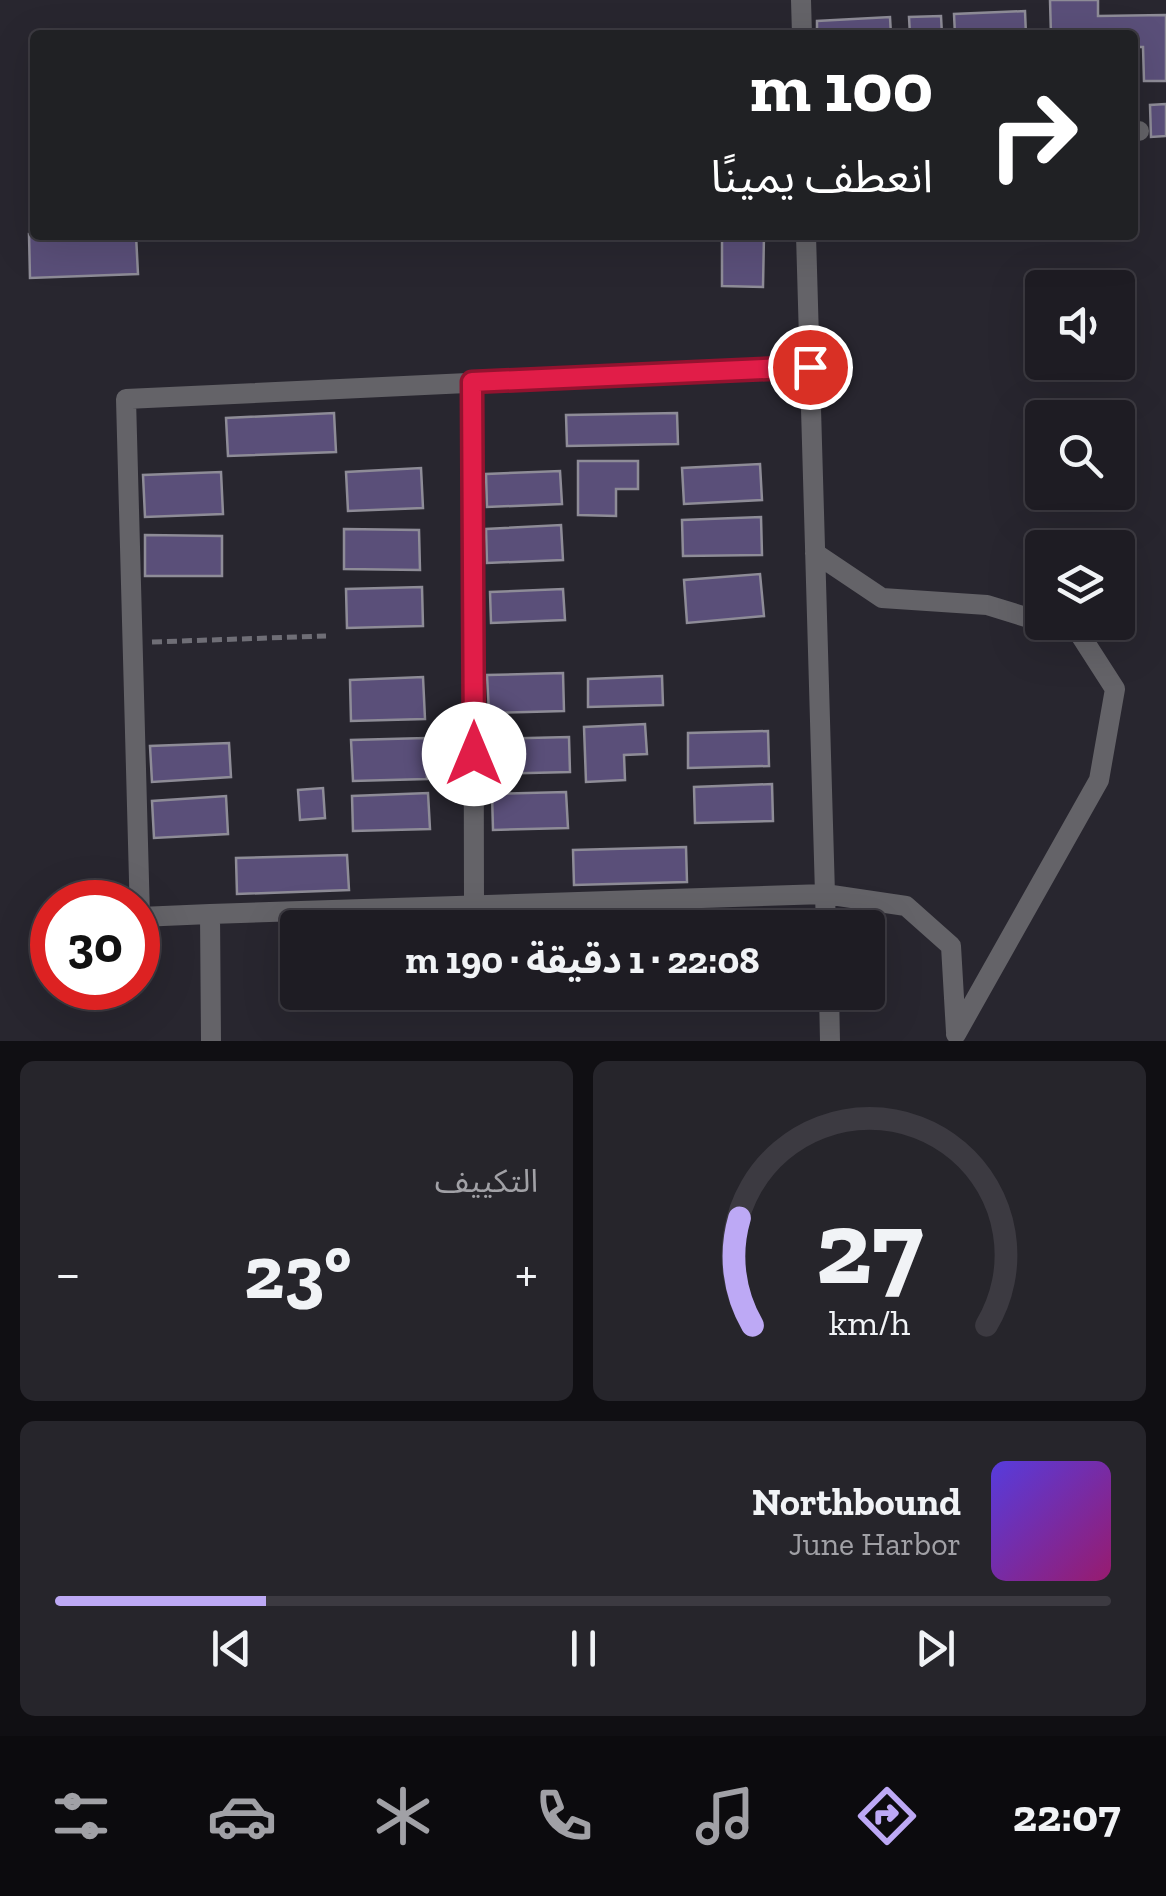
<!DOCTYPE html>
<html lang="ar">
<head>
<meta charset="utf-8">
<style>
  :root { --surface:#1e1c23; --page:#26252b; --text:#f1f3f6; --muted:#a1a1a6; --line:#3c3a41; --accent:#bda9f5 }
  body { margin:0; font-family:"Zilla Slab","Noto Sans Arabic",serif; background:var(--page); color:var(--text); direction:rtl; height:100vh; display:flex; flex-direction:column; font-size:38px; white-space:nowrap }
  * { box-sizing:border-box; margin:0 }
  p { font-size:32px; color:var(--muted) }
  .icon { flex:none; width:55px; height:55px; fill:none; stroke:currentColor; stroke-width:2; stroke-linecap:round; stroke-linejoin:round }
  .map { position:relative; height:1041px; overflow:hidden; direction:ltr }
  .drawer { display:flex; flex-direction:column; gap:20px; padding:20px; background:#100f13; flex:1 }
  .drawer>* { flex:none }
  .banner { position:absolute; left:30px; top:30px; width:1108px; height:210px; border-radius:10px; box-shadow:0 10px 40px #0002,0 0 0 2px var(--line); direction:rtl; background:#202124; color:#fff; overflow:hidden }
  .buttons { position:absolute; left:1025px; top:270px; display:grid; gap:20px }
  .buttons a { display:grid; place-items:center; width:110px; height:110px; border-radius:10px; background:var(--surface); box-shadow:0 10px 40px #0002,0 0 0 2px var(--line); font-size:50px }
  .speed { position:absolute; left:30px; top:880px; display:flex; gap:20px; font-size:50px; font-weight:700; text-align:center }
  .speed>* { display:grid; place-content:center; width:130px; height:130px; border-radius:50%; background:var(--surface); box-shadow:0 10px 40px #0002,0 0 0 2px var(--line); line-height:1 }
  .speed .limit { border:15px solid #d22; background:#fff; color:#111 }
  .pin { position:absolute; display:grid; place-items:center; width:85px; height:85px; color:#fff; margin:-42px; border:5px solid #fff; border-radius:50%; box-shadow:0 2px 10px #0007 }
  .me { position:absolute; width:110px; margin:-55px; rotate:0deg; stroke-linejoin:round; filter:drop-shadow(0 0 8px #0008) }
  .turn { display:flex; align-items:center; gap:35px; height:210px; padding:0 40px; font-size:45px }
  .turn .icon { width:130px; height:130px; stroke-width:2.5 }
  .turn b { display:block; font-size:70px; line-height:85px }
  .big { font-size:75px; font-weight:700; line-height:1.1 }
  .drawer .tile { flex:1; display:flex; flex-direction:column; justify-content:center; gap:15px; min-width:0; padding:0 35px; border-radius:15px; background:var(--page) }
  .drawer .dial { align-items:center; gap:0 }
  .dial svg { height:260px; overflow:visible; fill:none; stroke:var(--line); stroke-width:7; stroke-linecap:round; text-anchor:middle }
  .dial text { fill:var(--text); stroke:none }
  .song { display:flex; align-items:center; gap:30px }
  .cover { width:120px; height:120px; border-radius:15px; background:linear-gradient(135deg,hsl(250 70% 55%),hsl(320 70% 35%)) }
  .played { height:10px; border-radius:5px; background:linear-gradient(90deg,var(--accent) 20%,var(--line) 20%) }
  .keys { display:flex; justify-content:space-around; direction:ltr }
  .heat { display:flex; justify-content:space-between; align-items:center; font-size:55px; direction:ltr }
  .drawer .tiles { flex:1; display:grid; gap:20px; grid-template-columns:1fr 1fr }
  .tile:last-child { grid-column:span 2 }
  .trip { position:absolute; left:280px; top:910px; width:605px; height:100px; border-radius:10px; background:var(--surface); box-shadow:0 10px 40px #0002,0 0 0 2px var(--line); font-weight:700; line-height:100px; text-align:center; direction:rtl }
  .tab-bar { display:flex; height:160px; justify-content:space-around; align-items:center; background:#0c0b0e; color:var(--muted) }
  .tab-bar .icon { width:70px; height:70px }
  .tab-bar .selected { color:var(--accent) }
  .tab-bar b { font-size:45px; color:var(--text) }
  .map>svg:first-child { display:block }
</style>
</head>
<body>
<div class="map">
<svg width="1166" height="1041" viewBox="0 0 1166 1041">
  <rect width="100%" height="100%" fill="#28262f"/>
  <path fill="#5a4f79" stroke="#8e8c97" stroke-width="2.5" d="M 1050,0 L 1098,0 L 1098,16 L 1166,15 L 1166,81 L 1144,81 L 1143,47 L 1132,47 L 1132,35 L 1051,35 Z
    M 1025,11 L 1026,35 L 955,35 L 954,14 Z
    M 941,16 L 942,35 L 910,35 L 909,17 Z
    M 890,17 L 891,35 L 817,35 L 817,21 Z
    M 1166,104 L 1166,136 L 1151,137 L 1150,105 Z
    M 29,234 L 136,235 L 138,274 L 30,278 Z
    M 722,235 L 764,235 L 763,287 L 722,286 Z
    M 334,413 L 336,452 L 228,456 L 226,418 Z
    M 677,413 L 678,444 L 567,446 L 566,415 Z
    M 578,461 L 638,461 L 638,489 L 616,489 L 616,516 L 578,515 Z
    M 760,464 L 762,500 L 684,504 L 682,468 Z
    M 421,468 L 423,508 L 348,511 L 346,472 Z
    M 560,471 L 562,504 L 487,507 L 486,474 Z
    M 221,472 L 223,514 L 145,517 L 143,475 Z
    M 761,517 L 762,555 L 683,556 L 682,520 Z
    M 561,525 L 563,560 L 487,563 L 486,529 Z
    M 344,529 L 419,530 L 420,570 L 344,569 Z
    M 145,535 L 222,536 L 222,576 L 145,576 Z
    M 760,574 L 764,616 L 687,623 L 684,580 Z
    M 422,587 L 423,626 L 347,628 L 346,589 Z
    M 563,589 L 565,620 L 491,623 L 490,592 Z
    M 563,673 L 564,711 L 489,713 L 487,675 Z
    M 662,676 L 663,705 L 588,707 L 588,679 Z
    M 423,677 L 425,719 L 351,721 L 350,680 Z
    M 645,724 L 647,754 L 624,755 L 625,780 L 586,782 L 584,727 Z
    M 768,731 L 769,766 L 688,768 L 688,733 Z
    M 569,737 L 570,772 L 492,774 L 491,739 Z
    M 426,738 L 427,779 L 353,781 L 351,740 Z
    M 229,743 L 231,777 L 152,782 L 150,746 Z
    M 772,784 L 773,821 L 695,823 L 694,787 Z
    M 323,788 L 325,818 L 300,820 L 298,790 Z
    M 566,792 L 568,828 L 493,830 L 492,794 Z
    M 428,793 L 430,829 L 353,831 L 352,796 Z
    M 226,796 L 228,834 L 154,838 L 152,801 Z
    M 686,847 L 687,882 L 574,885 L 573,850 Z
    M 347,855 L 349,890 L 237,894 L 236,858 Z"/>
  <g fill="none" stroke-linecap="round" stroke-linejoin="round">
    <path stroke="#6f6e76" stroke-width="5" stroke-dasharray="10 5" stroke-linecap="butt" d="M 152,642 L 326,636"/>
    <path stroke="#646368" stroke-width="20" d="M 801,0 L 802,35
      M 1132,131 L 1139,131
      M 806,235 L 825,894 L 906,906 L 951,946 L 956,1032
      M 473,382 L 474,903
      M 815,553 L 882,598 L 987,605 L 1042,622
      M 210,914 L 825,894 L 826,928
      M 829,992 L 830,1041
      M 956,1034 L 1099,780 L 1115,689 L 1079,633 L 1045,622
      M 211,1041 L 210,914 L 140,917 L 126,399 L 810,367"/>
  </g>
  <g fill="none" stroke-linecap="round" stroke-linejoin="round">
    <defs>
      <path id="route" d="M 474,754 L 472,382 L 810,367"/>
    </defs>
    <use href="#route" stroke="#92132f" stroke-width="25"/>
    <use href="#route" stroke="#e11d48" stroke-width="18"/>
  </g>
</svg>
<div class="buttons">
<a><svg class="icon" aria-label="sound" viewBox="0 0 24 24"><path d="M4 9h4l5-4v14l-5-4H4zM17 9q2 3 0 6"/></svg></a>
<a><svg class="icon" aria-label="search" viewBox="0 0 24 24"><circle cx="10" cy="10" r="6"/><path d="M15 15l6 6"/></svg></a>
<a><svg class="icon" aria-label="layers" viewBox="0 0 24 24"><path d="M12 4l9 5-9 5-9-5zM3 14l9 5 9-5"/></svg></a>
</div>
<div class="speed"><div class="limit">30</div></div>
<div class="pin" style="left:810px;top:367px;background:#d93025"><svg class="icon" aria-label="arrive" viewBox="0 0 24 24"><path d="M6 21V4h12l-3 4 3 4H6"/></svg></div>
<svg class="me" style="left:474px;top:754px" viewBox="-20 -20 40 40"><circle r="19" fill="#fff"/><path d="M0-13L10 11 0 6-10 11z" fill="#e11d48"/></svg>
<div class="trip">22:08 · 1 دقيقة · 190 m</div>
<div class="banner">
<div class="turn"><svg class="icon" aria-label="right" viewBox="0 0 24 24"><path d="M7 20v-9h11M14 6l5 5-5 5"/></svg><div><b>100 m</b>انعطف يمينًا</div></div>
</div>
</div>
<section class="drawer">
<div class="tiles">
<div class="tile dial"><svg viewBox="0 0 100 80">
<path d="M14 69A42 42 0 1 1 86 69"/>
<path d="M14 69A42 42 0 0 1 10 36" stroke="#bda9f5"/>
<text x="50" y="56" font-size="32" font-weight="700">27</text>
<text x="50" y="72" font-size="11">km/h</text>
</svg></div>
<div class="tile"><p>التكييف</p>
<div class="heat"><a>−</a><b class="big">23°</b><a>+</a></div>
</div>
<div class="tile">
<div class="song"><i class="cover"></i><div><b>Northbound</b><p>June Harbor</p></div></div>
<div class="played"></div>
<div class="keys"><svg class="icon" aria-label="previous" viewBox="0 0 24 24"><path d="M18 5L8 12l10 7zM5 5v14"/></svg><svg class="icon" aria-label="pause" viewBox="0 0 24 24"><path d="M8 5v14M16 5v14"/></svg><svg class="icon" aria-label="next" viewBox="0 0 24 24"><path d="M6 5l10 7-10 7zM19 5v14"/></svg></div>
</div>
</div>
</section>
<nav class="tab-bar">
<b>22:07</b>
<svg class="icon selected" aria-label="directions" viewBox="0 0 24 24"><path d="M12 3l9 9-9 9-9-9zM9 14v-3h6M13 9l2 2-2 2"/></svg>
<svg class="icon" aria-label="music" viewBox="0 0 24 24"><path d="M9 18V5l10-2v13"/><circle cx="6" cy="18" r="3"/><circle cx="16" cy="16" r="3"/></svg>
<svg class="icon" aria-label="phone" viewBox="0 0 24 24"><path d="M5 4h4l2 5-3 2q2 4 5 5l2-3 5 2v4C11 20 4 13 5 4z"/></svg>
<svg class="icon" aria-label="climate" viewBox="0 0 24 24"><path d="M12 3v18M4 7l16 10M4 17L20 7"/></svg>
<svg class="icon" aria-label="car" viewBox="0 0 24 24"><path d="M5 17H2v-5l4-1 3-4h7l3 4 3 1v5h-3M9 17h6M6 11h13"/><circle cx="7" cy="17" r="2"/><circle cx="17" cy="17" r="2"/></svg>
<svg class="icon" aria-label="filters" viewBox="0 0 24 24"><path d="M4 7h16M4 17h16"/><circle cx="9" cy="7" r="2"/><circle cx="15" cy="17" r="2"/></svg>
</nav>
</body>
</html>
